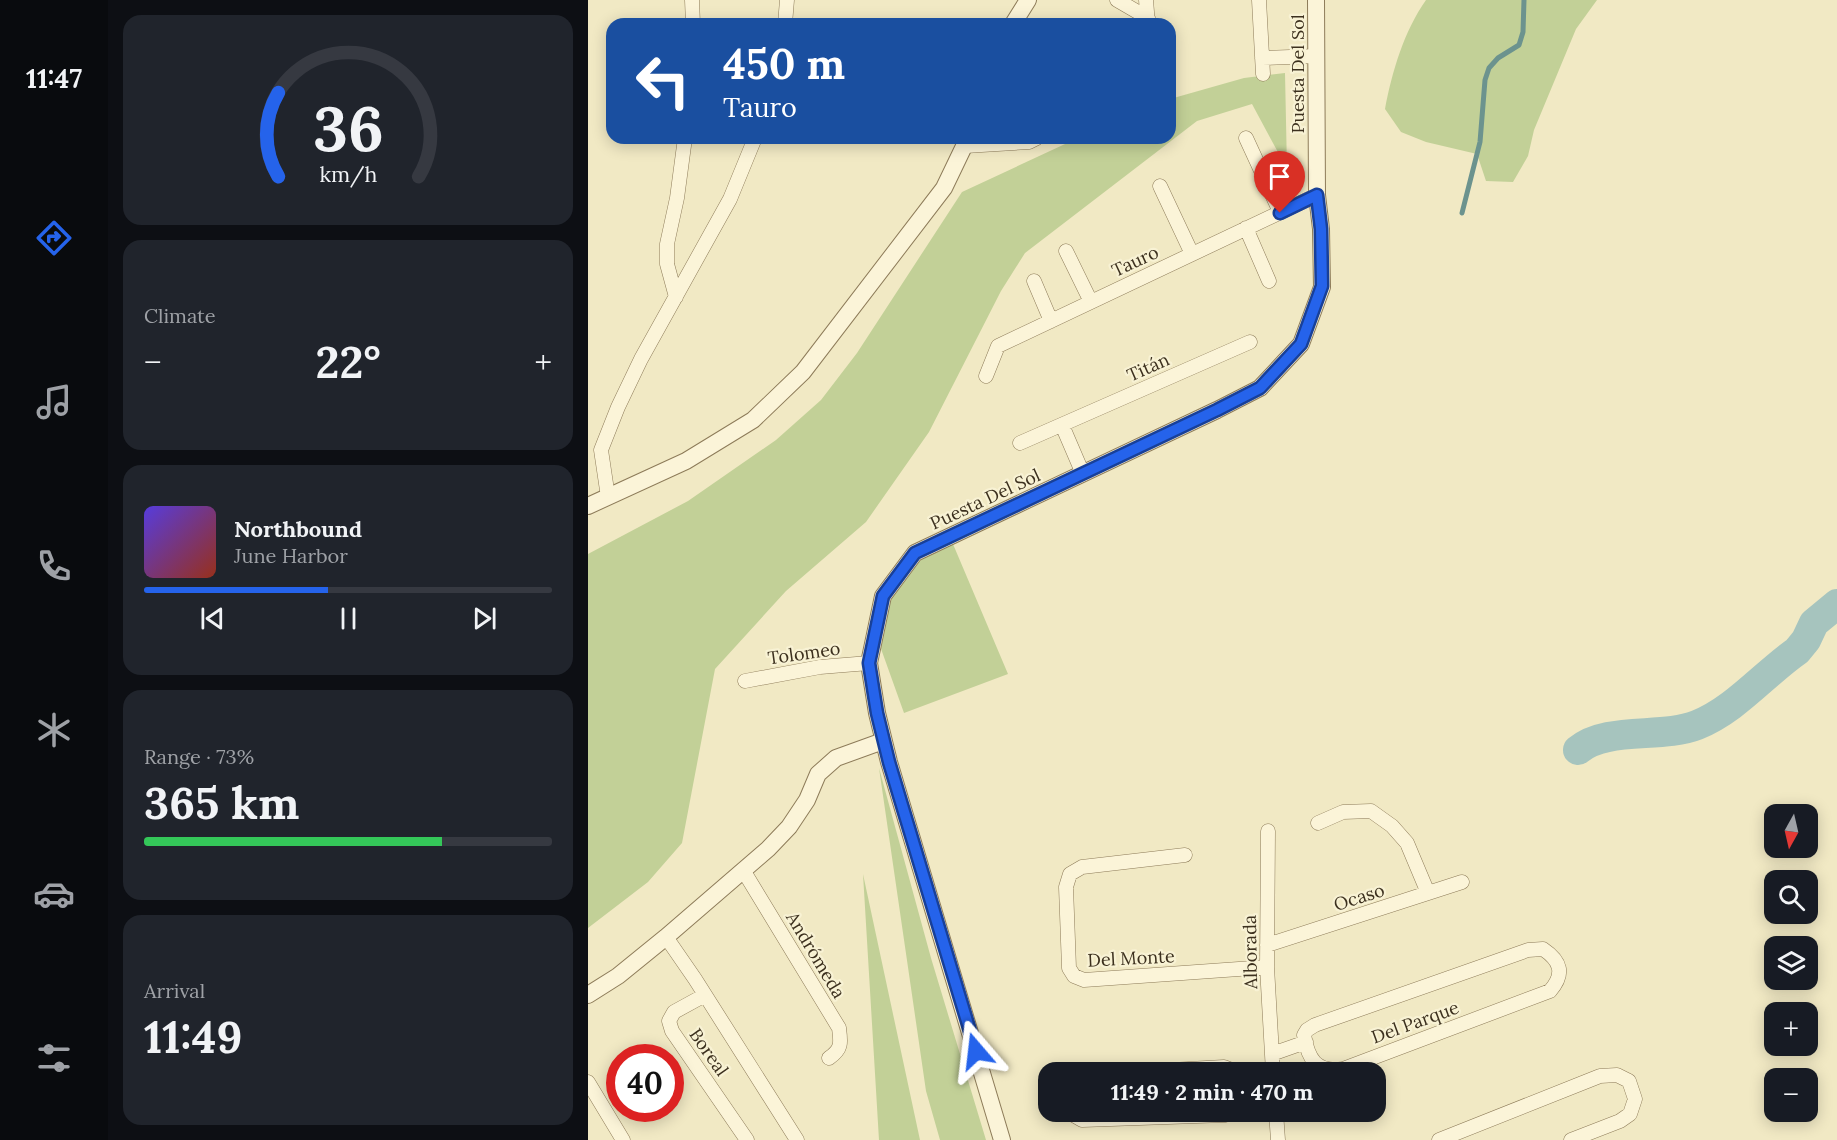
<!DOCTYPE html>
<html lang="en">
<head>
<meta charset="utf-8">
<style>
  :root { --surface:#171b24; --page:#20242c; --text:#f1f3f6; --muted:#9ea1a6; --line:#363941; --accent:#2563eb }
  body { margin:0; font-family:Lora,serif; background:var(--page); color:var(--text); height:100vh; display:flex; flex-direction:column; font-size:22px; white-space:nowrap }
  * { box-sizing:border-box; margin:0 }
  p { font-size:20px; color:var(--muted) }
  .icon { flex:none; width:33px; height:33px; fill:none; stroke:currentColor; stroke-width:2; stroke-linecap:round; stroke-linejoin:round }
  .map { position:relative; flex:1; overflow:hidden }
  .drawer { display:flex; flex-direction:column; gap:15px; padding:15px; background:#0d0f14; width:480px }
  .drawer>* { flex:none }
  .top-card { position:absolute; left:18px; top:18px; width:570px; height:126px; border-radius:18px; box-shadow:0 3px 15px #0003; background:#1a4fa0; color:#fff; overflow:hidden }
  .needle { width:39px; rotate:188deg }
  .tools { position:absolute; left:1176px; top:804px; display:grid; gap:12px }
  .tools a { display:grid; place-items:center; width:54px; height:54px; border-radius:12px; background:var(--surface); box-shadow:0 3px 15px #0003; font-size:30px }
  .speed { position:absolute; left:18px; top:1044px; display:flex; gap:12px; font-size:30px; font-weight:700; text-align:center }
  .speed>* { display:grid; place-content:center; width:78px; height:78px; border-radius:50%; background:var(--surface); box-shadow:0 3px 15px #0003; line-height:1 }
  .speed .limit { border:9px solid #d22; background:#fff; color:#111 }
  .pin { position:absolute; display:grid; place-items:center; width:51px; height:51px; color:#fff; margin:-62px -26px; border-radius:50% 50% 50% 0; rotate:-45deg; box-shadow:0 0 6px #0007 }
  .pin .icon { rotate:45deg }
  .me { position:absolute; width:66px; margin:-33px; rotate:343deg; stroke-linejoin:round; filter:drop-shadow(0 0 4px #0008) }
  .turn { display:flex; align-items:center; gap:21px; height:126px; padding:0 18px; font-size:27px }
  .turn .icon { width:78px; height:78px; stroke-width:2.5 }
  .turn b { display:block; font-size:42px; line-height:51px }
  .big { font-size:45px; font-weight:700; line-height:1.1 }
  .drawer .widget { flex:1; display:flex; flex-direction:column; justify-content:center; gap:9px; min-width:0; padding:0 21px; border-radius:18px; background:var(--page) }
  .drawer .dial { align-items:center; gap:0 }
  .dial svg { height:156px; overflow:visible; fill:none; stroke:var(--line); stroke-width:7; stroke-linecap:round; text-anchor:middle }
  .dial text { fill:var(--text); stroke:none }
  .song { display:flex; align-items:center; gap:18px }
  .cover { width:72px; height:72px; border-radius:9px; background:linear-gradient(135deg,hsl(250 70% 55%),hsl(10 70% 35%)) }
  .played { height:6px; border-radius:3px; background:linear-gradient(90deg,var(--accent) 45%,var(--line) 45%) }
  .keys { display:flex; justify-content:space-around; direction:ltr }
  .heat { display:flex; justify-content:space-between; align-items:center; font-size:33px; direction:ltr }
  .charge { height:9px; border-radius:4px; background:linear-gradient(90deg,#34c759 73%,var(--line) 0) }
  .trip { position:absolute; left:450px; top:1062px; width:348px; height:60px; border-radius:18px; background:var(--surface); box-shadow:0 3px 15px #0003; font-weight:700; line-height:60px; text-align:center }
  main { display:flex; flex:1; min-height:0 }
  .tab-bar { display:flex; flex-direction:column; width:108px; justify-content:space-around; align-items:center; background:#090b0e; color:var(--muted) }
  .tab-bar .icon { width:42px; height:42px }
  .tab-bar .current { color:var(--accent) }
  .tab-bar b { font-size:27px; color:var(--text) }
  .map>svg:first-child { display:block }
</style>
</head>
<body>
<main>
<nav class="tab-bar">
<b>11:47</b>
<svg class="icon current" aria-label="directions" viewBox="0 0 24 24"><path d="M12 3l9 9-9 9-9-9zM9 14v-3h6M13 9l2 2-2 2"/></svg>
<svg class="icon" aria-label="music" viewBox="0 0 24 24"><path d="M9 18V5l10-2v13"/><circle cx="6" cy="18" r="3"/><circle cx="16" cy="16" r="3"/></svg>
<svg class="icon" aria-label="phone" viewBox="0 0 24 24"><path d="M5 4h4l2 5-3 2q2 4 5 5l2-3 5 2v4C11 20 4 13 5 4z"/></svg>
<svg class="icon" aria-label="climate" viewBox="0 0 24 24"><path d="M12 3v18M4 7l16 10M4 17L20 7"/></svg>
<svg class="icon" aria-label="car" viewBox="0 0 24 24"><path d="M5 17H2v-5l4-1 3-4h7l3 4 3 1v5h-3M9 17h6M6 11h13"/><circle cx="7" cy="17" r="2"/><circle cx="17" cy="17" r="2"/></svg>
<svg class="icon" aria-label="filters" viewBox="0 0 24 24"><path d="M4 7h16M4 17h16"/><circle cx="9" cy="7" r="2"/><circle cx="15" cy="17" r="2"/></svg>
</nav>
<section class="drawer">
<div class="widget dial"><svg viewBox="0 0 100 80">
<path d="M14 69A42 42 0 1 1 86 69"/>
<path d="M14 69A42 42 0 0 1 14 26" stroke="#2563eb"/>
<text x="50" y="56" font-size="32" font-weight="700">36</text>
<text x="50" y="72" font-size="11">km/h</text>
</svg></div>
<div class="widget"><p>Climate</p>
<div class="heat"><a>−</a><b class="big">22°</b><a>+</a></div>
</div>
<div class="widget">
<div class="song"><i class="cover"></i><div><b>Northbound</b><p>June Harbor</p></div></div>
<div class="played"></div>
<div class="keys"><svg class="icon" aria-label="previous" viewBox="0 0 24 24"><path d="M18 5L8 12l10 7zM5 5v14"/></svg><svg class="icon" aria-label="pause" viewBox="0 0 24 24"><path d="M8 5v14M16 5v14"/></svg><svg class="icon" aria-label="next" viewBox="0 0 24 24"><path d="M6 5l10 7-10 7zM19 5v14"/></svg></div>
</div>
<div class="widget"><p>Range · 73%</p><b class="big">365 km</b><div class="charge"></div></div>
<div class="widget"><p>Arrival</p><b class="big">11:49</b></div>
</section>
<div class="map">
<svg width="1249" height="1140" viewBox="0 0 1249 1140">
  <rect width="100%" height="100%" fill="#f1e9c4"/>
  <path fill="#c2d097" d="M 838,0 L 1009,0 L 988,29 L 946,130 L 940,156 L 925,182 L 898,181 L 889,154 L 838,142 L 813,132 L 797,109 C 804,72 816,31 838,0 Z
    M 697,73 L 699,169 L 664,104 L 609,121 L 437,253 L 413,291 L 341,432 L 278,522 L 198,591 L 127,669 L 94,843 L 60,882 L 0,928 L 0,554 L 100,501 L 188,440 L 233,400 L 269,353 L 374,192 L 490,138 L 582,138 L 582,99 L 656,78 Z
    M 362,537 L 420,674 L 316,713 L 287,632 L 295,596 L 327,553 Z
    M 291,768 L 343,958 L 398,1140 L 352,1140 L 338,1091 Z
    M 275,874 L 332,1140 L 291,1140 Z"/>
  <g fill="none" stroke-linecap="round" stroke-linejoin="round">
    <path stroke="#6c938e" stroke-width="5" d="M 874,213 L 892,142 L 897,80 L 901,68 L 910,58 L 931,45 L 935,32 L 936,0"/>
    <path stroke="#a6c4be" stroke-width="30" d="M 990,750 C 1018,726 1074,739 1109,725 C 1147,710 1176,674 1209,651 L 1218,640 L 1226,623 L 1249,604"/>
    <defs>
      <path id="minor" d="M 104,0 L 105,24
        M 529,0 L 560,18
        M 558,0 L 560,24
        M 671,0 L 675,74
        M 197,24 L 199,0
        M 674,58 L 729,56
        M 658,138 L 692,212
        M 377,146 L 441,142 L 449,138
        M 572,186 L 604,254
        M 658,228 L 681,281
        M 478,251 L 503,302
        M 446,281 L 463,321
        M 88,297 L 79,264 L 79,244 L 89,198 L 97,138
        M 398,376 L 410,346 L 729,195
        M 474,425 L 495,474
        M 432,443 L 662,342
        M 20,497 L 13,450 L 30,407 L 53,359 L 142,199 L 167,138
        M 157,681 L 232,667 L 281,663
        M 730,823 L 755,812 L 783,811 L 804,826 L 819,843 L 840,893
        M 680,831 L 679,967 L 685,1072
        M 597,855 L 494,867 L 482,874 L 478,887 L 481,968 L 486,976 L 496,980 L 679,967
        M 155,870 L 251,1028 C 253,1043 254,1049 241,1058
        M 78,937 L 107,979 L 209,1140
        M 679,945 L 874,882
        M 955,949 C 973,961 977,974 962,991 L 755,1069 C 728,1073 720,1059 716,1035 L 719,1030 L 727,1025 L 940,950 Z
        M 117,995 L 86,1012 L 81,1021 L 84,1031 L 159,1140
        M 684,1054 L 718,1042
        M 548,1072 L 636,1067 L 649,1072
        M 0,1082 L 35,1140
        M 480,1112 L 494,1120 L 637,1115 L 649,1112
        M 688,1112 L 690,1140
        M 851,1140 L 1012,1076 L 1029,1075 L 1041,1081 L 1047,1099 L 1042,1114 L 1032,1121 L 983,1140"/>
      <path id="tertiary" d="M 425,24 L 440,0
        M 0,506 L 98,461 L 165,420 L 215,372 L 356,188 L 380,138
        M 0,995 L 30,976 L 78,937 L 180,849 L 201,827 L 219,800 L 230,774 L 248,758 L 295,741
        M 414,1140 L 301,762 L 289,713 L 281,663 L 295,596 L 327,553 L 629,410 L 672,388 L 713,344 L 734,287 L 733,229 L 729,195 L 728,0"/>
    </defs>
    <use href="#minor" stroke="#8d7b59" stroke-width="15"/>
    <use href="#tertiary" stroke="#8d7b59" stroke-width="18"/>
    <use href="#minor" stroke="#fbf4d8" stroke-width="14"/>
    <use href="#tertiary" stroke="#fbf4d8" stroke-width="16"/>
  </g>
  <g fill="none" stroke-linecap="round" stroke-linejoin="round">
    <defs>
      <path id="route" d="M 388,1051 L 301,762 L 289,713 L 281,663 L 295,596 L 327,553 L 629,410 L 672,388 L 713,344 L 734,286 L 733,229 L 729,195 L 692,213"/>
    </defs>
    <use href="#route" stroke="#184099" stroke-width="15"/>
    <use href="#route" stroke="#2563eb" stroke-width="10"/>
  </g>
  <g text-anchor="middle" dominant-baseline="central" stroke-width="4.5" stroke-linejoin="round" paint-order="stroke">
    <g font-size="18" fill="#3c301e" stroke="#f8f2d4">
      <text transform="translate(709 74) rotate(-90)">Puesta Del Sol</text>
      <text transform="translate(547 261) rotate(-25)">Tauro</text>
      <text transform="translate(560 367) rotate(-24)">Titán</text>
      <text transform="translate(397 499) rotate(-25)">Puesta Del Sol</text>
      <text transform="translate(216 653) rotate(-8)">Tolomeo</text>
      <text transform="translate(771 897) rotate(-18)">Ocaso</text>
      <text transform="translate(662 952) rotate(-91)">Alborada</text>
      <text transform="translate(228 955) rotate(59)">Andrómeda</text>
      <text transform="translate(543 958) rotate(-3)">Del Monte</text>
      <text transform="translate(827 1022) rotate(-20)">Del Parque</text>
      <text transform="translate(121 1052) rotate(55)">Boreal</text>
    </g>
  </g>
</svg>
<div class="tools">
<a><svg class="needle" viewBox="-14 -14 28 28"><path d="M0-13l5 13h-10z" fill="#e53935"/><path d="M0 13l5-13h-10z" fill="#9ea1a6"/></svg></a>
<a><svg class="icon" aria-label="search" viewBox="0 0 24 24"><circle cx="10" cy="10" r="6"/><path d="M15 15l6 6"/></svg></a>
<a><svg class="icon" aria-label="layers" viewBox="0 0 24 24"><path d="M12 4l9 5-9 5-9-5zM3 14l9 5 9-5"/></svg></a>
<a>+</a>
<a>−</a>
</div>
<div class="speed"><div class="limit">40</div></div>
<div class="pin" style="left:692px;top:213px;background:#d93025"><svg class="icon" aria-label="arrive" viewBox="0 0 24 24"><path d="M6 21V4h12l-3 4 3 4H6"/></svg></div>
<svg class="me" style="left:388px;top:1051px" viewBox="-20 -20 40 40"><path d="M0-17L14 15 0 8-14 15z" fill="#2563eb" stroke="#fff" stroke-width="4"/></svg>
<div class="trip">11:49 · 2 min · 470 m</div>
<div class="top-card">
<div class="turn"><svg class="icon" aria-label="left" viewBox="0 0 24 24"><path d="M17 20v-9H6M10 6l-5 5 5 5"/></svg><div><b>450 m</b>Tauro</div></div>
</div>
</div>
</main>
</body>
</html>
